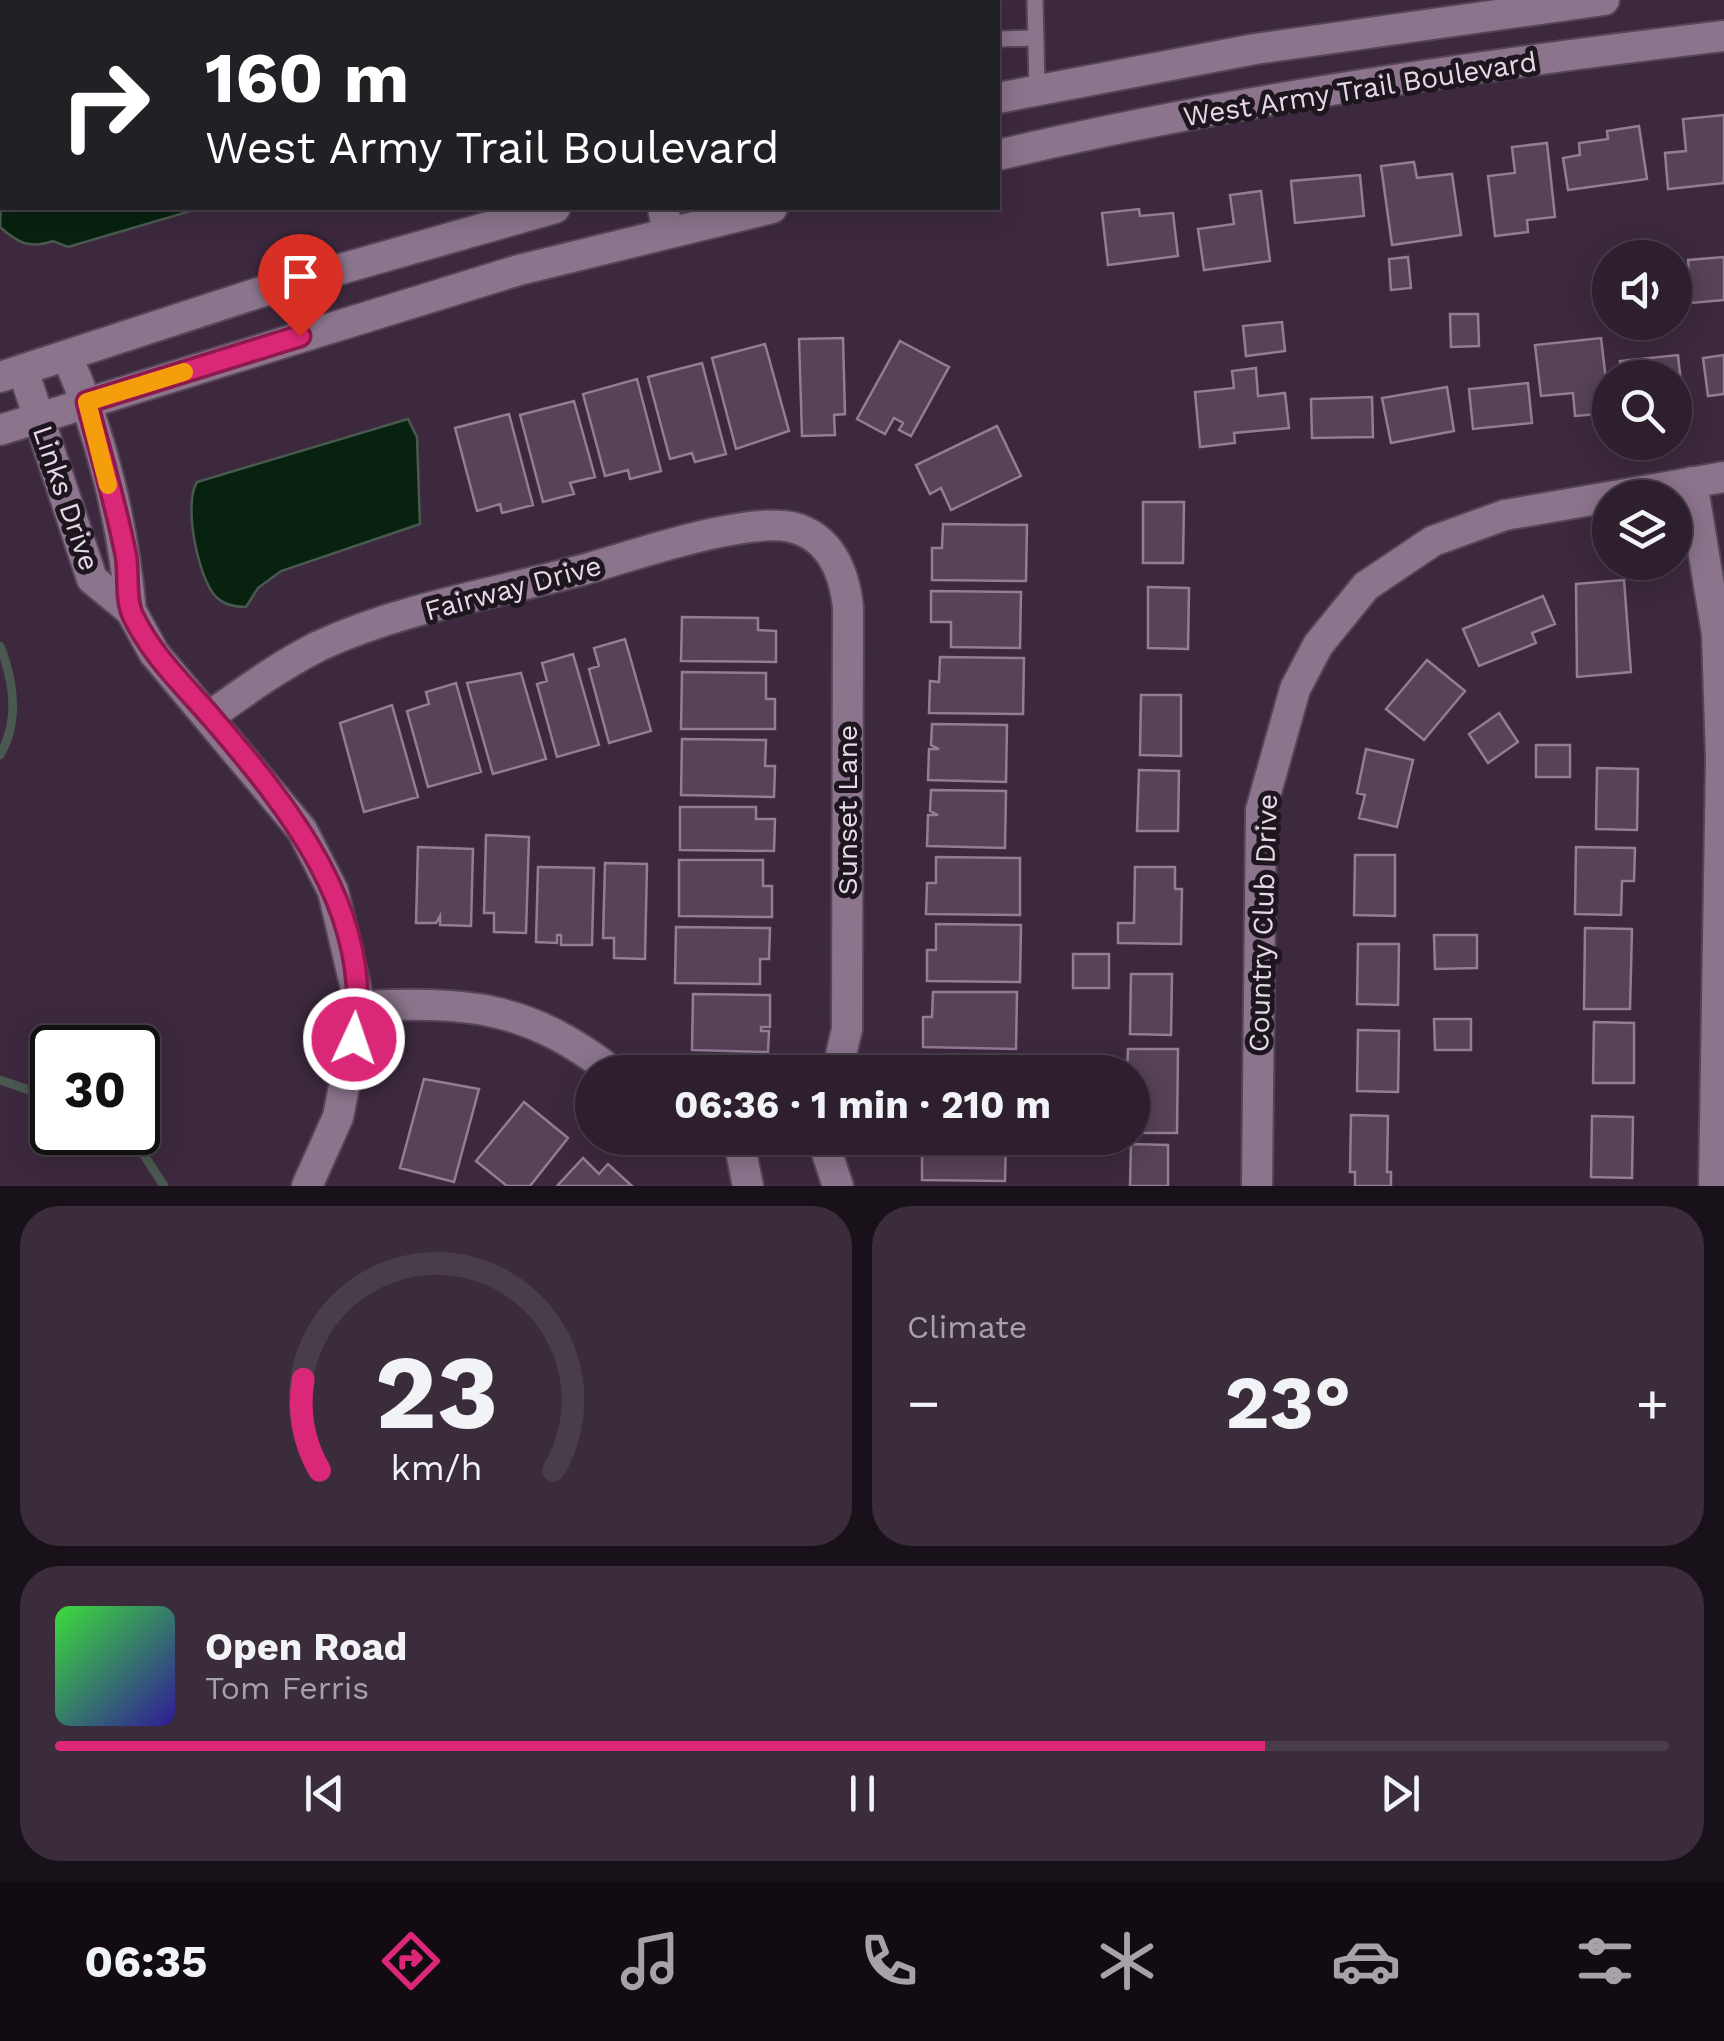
<!DOCTYPE html>
<html lang="en">
<head>
<meta charset="utf-8">
<style>
  :root { --surface:#2e1f2e; --page:#3a2c3a; --text:#f1f3f6; --muted:#a7a2aa; --line:#493d4a; --accent:#db2777 }
  body { margin:0; font-family:"Work Sans",sans-serif; background:var(--page); color:var(--text); height:100vh; display:flex; flex-direction:column; font-size:38px; white-space:nowrap }
  * { box-sizing:border-box; margin:0 }
  p { font-size:32px; color:var(--muted) }
  .icon { flex:none; width:55px; height:55px; fill:none; stroke:currentColor; stroke-width:2; stroke-linecap:round; stroke-linejoin:round }
  .map { position:relative; height:1186px; overflow:hidden }
  .drawer { display:flex; flex-direction:column; gap:20px; padding:20px; background:#191119; flex:1 }
  .drawer>* { flex:none }
  .guide { position:absolute; left:0px; top:0px; width:1000px; height:210px; box-shadow:0 5px 25px #0003,0 0 0 2px var(--line); background:#202124; color:#fff; overflow:hidden }
  .controls { position:absolute; left:1592px; top:240px; display:grid; gap:20px }
  .controls a { display:grid; place-items:center; width:100px; height:100px; border-radius:50%; background:var(--surface); box-shadow:0 5px 25px #0003,0 0 0 2px var(--line); font-size:50px }
  .speed { position:absolute; left:30px; top:1025px; display:flex; gap:20px; font-size:50px; font-weight:700; text-align:center }
  .speed>* { display:grid; place-content:center; width:130px; height:130px; border-radius:50%; background:var(--surface); box-shadow:0 5px 25px #0003,0 0 0 2px var(--line); line-height:1 }
  .speed .limit { border:5px solid #111; border-radius:15px; background:#fff; color:#111 }
  .pin { position:absolute; display:grid; place-items:center; width:85px; height:85px; color:#fff; margin:-102px -42px; border-radius:50% 50% 50% 0; rotate:-45deg; box-shadow:0 0 10px #0007 }
  .pin .icon { rotate:45deg }
  .me { position:absolute; width:110px; margin:-55px; rotate:3deg; stroke-linejoin:round; filter:drop-shadow(0 0 8px #0008) }
  .turn { display:flex; align-items:center; gap:35px; height:210px; padding:0 40px; font-size:45px }
  .turn .icon { width:130px; height:130px; stroke-width:2.5 }
  .turn b { display:block; font-size:70px; line-height:85px }
  .big { font-size:75px; font-weight:700; line-height:1.1 }
  .drawer .card { flex:1; display:flex; flex-direction:column; justify-content:center; gap:15px; min-width:0; padding:0 35px; border-radius:40px; background:var(--page) }
  .drawer .dial { align-items:center; gap:0 }
  .dial svg { height:260px; overflow:visible; fill:none; stroke:var(--line); stroke-width:7; stroke-linecap:round; text-anchor:middle }
  .dial text { fill:var(--text); stroke:none }
  .song { display:flex; align-items:center; gap:30px }
  .cover { width:120px; height:120px; border-radius:15px; background:linear-gradient(135deg,hsl(120 70% 55%),hsl(250 70% 35%)) }
  .played { height:10px; border-radius:5px; background:linear-gradient(90deg,var(--accent) 75%,var(--line) 75%) }
  .keys { display:flex; justify-content:space-around; direction:ltr }
  .heat { display:flex; justify-content:space-between; align-items:center; font-size:55px; direction:ltr }
  .drawer .tiles { flex:1; display:grid; gap:20px; grid-template-columns:1fr 1fr }
  .card:last-child { grid-column:span 2 }
  .trip { position:absolute; left:575px; top:1055px; width:575px; height:100px; border-radius:50px; background:var(--surface); box-shadow:0 5px 25px #0003,0 0 0 2px var(--line); font-weight:700; line-height:100px; text-align:center }
  .menu { display:flex; height:160px; justify-content:space-around; align-items:center; background:#120c12; color:var(--muted) }
  .menu .icon { width:70px; height:70px }
  .menu .active { color:var(--accent) }
  .menu b { font-size:45px; color:var(--text) }
  .map>svg:first-child { display:block }
</style>
</head>
<body>
<div class="map">
<svg width="1724" height="1186" viewBox="0 0 1724 1186">
  <rect width="100%" height="100%" fill="#3d293e"/>
  <path fill="#07220f" stroke="#4a5950" stroke-width="2.5" d="M 2,178 L 2,208 L 201,208 L 68,247 L 53,241 C 29,249 18,243 0,227 Z
    M 408,419 L 417,437 L 420,524 L 281,571 L 258,588 L 246,607 C 236,607 224,605 216,597 C 198,578 183,504 197,482 Z"/>
  <g fill="none" stroke-linecap="round" stroke-linejoin="round">
    <path stroke="#4a5950" stroke-width="9" d="M 0,646 C 14,682 20,720 0,755
      M 0,1080 L 52,1098
      M 129,1132 L 164,1186"/>
  </g>
  <path fill="#574258" stroke="#937c94" stroke-width="2.5" d="M 1724,115 L 1724,183 L 1668,189 L 1665,153 L 1686,151 L 1683,119 Z
    M 1639,126 L 1647,179 L 1568,190 L 1563,158 L 1580,155 L 1579,143 L 1608,139 L 1607,131 Z
    M 1547,143 L 1555,217 L 1527,220 L 1528,232 L 1495,236 L 1488,176 L 1515,173 L 1512,147 Z
    M 1414,162 L 1417,178 L 1452,174 L 1461,235 L 1392,245 L 1381,166 Z
    M 1360,175 L 1364,216 L 1295,223 L 1291,181 Z
    M 1261,191 L 1270,261 L 1204,270 L 1198,229 L 1234,224 L 1230,195 Z
    M 1139,209 L 1140,216 L 1173,213 L 1178,256 L 1108,265 L 1102,213 Z
    M 1408,257 L 1411,288 L 1391,290 L 1389,259 Z
    M 1724,257 L 1724,300 L 1691,303 L 1688,260 Z
    M 1450,314 L 1478,314 L 1479,346 L 1451,347 Z
    M 1282,322 L 1285,351 L 1246,356 L 1243,326 Z
    M 843,338 L 845,414 L 834,415 L 835,435 L 802,436 L 799,339 Z
    M 1601,338 L 1610,413 L 1575,416 L 1573,393 L 1541,396 L 1535,345 Z
    M 900,341 L 949,367 L 911,436 L 899,430 L 903,423 L 894,418 L 885,434 L 857,419 Z
    M 765,344 L 789,431 L 736,449 L 712,358 Z
    M 1678,355 L 1683,402 L 1675,402 L 1675,378 L 1622,378 L 1620,361 Z
    M 1724,355 L 1724,394 L 1708,396 L 1703,358 Z
    M 702,363 L 726,454 L 695,462 L 692,453 L 670,459 L 648,377 Z
    M 1256,368 L 1258,396 L 1285,393 L 1289,428 L 1234,433 L 1235,443 L 1200,447 L 1195,392 L 1234,388 L 1232,371 Z
    M 637,379 L 661,471 L 630,479 L 628,470 L 605,476 L 583,394 Z
    M 1528,383 L 1532,423 L 1473,429 L 1469,389 Z
    M 1447,387 L 1454,431 L 1391,443 L 1382,398 Z
    M 1372,397 L 1373,437 L 1312,438 L 1311,399 Z
    M 574,401 L 595,477 L 570,483 L 574,494 L 543,502 L 520,415 Z
    M 509,414 L 533,505 L 502,513 L 500,504 L 477,511 L 455,428 Z
    M 997,426 L 1021,476 L 951,510 L 941,488 L 930,494 L 916,465 Z
    M 1143,502 L 1184,502 L 1183,563 L 1143,563 Z
    M 943,524 L 1027,525 L 1026,581 L 932,580 L 932,548 L 942,548 Z
    M 1624,580 L 1631,672 L 1577,677 L 1576,584 Z
    M 1148,587 L 1189,588 L 1188,649 L 1148,648 Z
    M 931,591 L 1021,592 L 1020,648 L 951,647 L 951,622 L 931,622 Z
    M 1543,596 L 1555,624 L 1532,633 L 1536,643 L 1479,666 L 1463,629 Z
    M 682,617 L 758,618 L 758,630 L 776,631 L 776,662 L 681,661 Z
    M 625,639 L 651,731 L 609,743 L 589,669 L 599,666 L 594,648 Z
    M 573,654 L 599,745 L 557,757 L 537,684 L 547,681 L 542,663 Z
    M 940,657 L 1024,658 L 1023,714 L 929,713 L 930,681 L 939,682 Z
    M 1427,660 L 1465,691 L 1424,740 L 1386,709 Z
    M 682,672 L 766,673 L 766,699 L 775,699 L 775,729 L 681,729 Z
    M 521,673 L 546,759 L 493,774 L 467,683 Z
    M 456,683 L 481,772 L 428,787 L 407,711 L 429,704 L 426,692 Z
    M 1141,695 L 1181,695 L 1181,756 L 1140,755 Z
    M 392,705 L 418,797 L 364,812 L 340,723 Z
    M 1499,713 L 1518,742 L 1488,763 L 1469,734 Z
    M 932,724 L 1007,725 L 1006,782 L 928,780 L 929,749 L 939,749 L 931,745 Z
    M 682,739 L 766,740 L 765,766 L 775,766 L 774,797 L 681,795 Z
    M 1536,745 L 1570,745 L 1570,777 L 1536,777 Z
    M 1366,749 L 1413,760 L 1397,827 L 1359,818 L 1365,795 L 1357,793 Z
    M 1597,768 L 1638,769 L 1637,830 L 1596,829 Z
    M 1139,770 L 1179,771 L 1178,831 L 1137,831 Z
    M 931,790 L 1006,791 L 1005,848 L 927,846 L 928,815 L 938,815 L 930,811 Z
    M 680,807 L 756,807 L 756,819 L 775,819 L 774,851 L 680,850 Z
    M 486,835 L 529,837 L 526,933 L 494,932 L 494,913 L 484,913 Z
    M 418,847 L 473,849 L 471,926 L 440,925 L 440,916 L 436,923 L 416,923 Z
    M 1576,847 L 1635,848 L 1634,881 L 1622,881 L 1621,915 L 1575,914 Z
    M 1355,855 L 1395,855 L 1395,916 L 1354,915 Z
    M 936,857 L 1020,858 L 1020,915 L 926,914 L 927,883 L 936,883 Z
    M 679,860 L 763,860 L 763,886 L 772,886 L 772,917 L 679,916 Z
    M 605,863 L 647,864 L 645,959 L 614,958 L 614,938 L 603,938 Z
    M 538,867 L 594,868 L 592,945 L 561,945 L 561,935 L 557,935 L 557,943 L 536,942 Z
    M 1135,867 L 1175,867 L 1175,889 L 1182,889 L 1181,944 L 1118,943 L 1118,923 L 1134,923 Z
    M 936,924 L 1021,925 L 1020,982 L 927,981 L 927,950 L 936,950 Z
    M 676,927 L 770,928 L 769,959 L 760,959 L 760,984 L 675,983 Z
    M 1585,928 L 1632,929 L 1630,1009 L 1584,1009 Z
    M 1434,935 L 1477,935 L 1477,968 L 1435,969 Z
    M 1358,944 L 1399,944 L 1398,1005 L 1357,1004 Z
    M 1073,954 L 1109,954 L 1109,988 L 1073,988 Z
    M 1131,974 L 1172,974 L 1171,1035 L 1130,1034 Z
    M 933,992 L 1017,992 L 1016,1049 L 923,1047 L 923,1017 L 932,1017 Z
    M 693,994 L 770,995 L 770,1027 L 761,1027 L 761,1031 L 769,1031 L 768,1052 L 692,1050 Z
    M 1434,1019 L 1471,1019 L 1471,1050 L 1435,1050 Z
    M 1594,1022 L 1634,1023 L 1634,1083 L 1593,1083 Z
    M 1358,1030 L 1399,1031 L 1398,1092 L 1357,1091 Z
    M 1128,1049 L 1178,1049 L 1177,1133 L 1132,1133 L 1132,1072 L 1127,1072 Z
    M 921,1058 L 1011,1059 L 1011,1072 L 921,1072 Z
    M 424,1079 L 479,1089 L 454,1182 L 400,1168 Z
    M 524,1102 L 568,1138 L 530,1186 L 507,1186 L 476,1161 Z
    M 1351,1115 L 1388,1116 L 1387,1172 L 1391,1172 L 1391,1186 L 1355,1186 L 1355,1172 L 1350,1172 Z
    M 1592,1116 L 1633,1117 L 1632,1178 L 1591,1177 Z
    M 911,1138 L 1006,1138 L 1005,1181 L 922,1180 L 922,1155 L 911,1155 Z
    M 1131,1144 L 1168,1145 L 1168,1186 L 1130,1186 Z
    M 583,1158 L 599,1174 L 608,1164 L 632,1186 L 557,1186 Z"/>
  <g fill="none" stroke-linecap="round" stroke-linejoin="round">
    <defs>
      <path id="lane" d="M 826,0 L 826,2
        M 1035,0 L 1037,88
        M 998,39 L 1036,38"/>
      <path id="street" d="M 622,0 L 623,2
        M 663,208 L 668,232
        M 67,356 C 102,435 123,525 131,611
        M 23,370 L 92,579 L 131,611 L 154,653 L 302,830 L 333,891 L 360,1006 L 338,1117 L 307,1186
        M 1692,482 L 1717,634 L 1721,758 L 1714,1186
        M 210,716 C 245,691 281,665 319,646 C 401,608 496,593 582,570 C 632,556 743,517 791,527 C 830,536 844,571 848,607 L 847,1029 L 837,1072
        M 360,1006 C 467,1002 525,1004 613,1072
        M 822,1138 L 838,1186
        M 739,1142 L 748,1186
        M 1257,1186 L 1261,810 L 1295,689 L 1318,645 L 1366,586 L 1433,541 L 1505,515 L 1724,477"/>
      <path id="secondary" d="M 998,98 L 1255,49 L 1604,0
        M 998,155 C 1236,99 1481,65 1724,36
        M 0,377 L 267,290 L 555,208
        M 0,430 L 519,270 L 772,208"/>
    </defs>
    <use href="#lane" stroke="#554557" stroke-width="19"/>
    <use href="#street" stroke="#554557" stroke-width="34"/>
    <use href="#secondary" stroke="#554557" stroke-width="34"/>
    <use href="#lane" stroke="#8b748c" stroke-width="15"/>
    <use href="#street" stroke="#8b748c" stroke-width="30"/>
    <use href="#secondary" stroke="#8b748c" stroke-width="30"/>
  </g>
  <g fill="none" stroke-linecap="round" stroke-linejoin="round">
    <defs>
      <path id="route" d="M 300,336 L 87,402 C 100,453 116,504 126,556 C 129,575 125,599 133,616 C 153,657 183,684 212,718 C 288,806 376,914 354,1039"/>
    </defs>
    <use href="#route" stroke="#8e194d" stroke-width="25"/>
    <use href="#route" stroke="#db2777" stroke-width="18"/>
    <path stroke="#f59e0b" stroke-width="18" d="M 108,485 L 87,402 L 184,372"/>
  </g>
  <g text-anchor="middle" dominant-baseline="central" stroke-width="10" stroke-linejoin="round" paint-order="stroke">
    <g font-size="28" fill="#e5d9e6" stroke="#1e161f">
      <text transform="translate(1360 89) rotate(-9)">West Army Trail Boulevard</text>
      <text transform="translate(66 498) rotate(71)">Links Drive</text>
      <text transform="translate(513 588) rotate(-15)">Fairway Drive</text>
      <text transform="translate(847 810) rotate(-90)">Sunset Lane</text>
      <text transform="translate(1263 923) rotate(-88)">Country Club Drive</text>
    </g>
  </g>
</svg>
<div class="controls">
<a><svg class="icon" aria-label="sound" viewBox="0 0 24 24"><path d="M4 9h4l5-4v14l-5-4H4zM17 9q2 3 0 6"/></svg></a>
<a><svg class="icon" aria-label="search" viewBox="0 0 24 24"><circle cx="10" cy="10" r="6"/><path d="M15 15l6 6"/></svg></a>
<a><svg class="icon" aria-label="layers" viewBox="0 0 24 24"><path d="M12 4l9 5-9 5-9-5zM3 14l9 5 9-5"/></svg></a>
</div>
<div class="speed"><div class="limit">30</div></div>
<div class="pin" style="left:300px;top:336px;background:#d93025"><svg class="icon" aria-label="arrive" viewBox="0 0 24 24"><path d="M6 21V4h12l-3 4 3 4H6"/></svg></div>
<svg class="me" style="left:354px;top:1039px" viewBox="-20 -20 40 40"><circle r="17" fill="#db2777" stroke="#fff" stroke-width="3"/><path d="M0-11L8 9 0 5-8 9z" fill="#fff"/></svg>
<div class="trip">06:36 · 1 min · 210 m</div>
<div class="guide">
<div class="turn"><svg class="icon" aria-label="right" viewBox="0 0 24 24"><path d="M7 20v-9h11M14 6l5 5-5 5"/></svg><div><b>160 m</b>West Army Trail Boulevard</div></div>
</div>
</div>
<section class="drawer">
<div class="tiles">
<div class="card dial"><svg viewBox="0 0 100 80">
<path d="M14 69A42 42 0 1 1 86 69"/>
<path d="M14 69A42 42 0 0 1 9 41" stroke="#db2777"/>
<text x="50" y="56" font-size="32" font-weight="700">23</text>
<text x="50" y="72" font-size="11">km/h</text>
</svg></div>
<div class="card"><p>Climate</p>
<div class="heat"><a>−</a><b class="big">23°</b><a>+</a></div>
</div>
<div class="card">
<div class="song"><i class="cover"></i><div><b>Open Road</b><p>Tom Ferris</p></div></div>
<div class="played"></div>
<div class="keys"><svg class="icon" aria-label="previous" viewBox="0 0 24 24"><path d="M18 5L8 12l10 7zM5 5v14"/></svg><svg class="icon" aria-label="pause" viewBox="0 0 24 24"><path d="M8 5v14M16 5v14"/></svg><svg class="icon" aria-label="next" viewBox="0 0 24 24"><path d="M6 5l10 7-10 7zM19 5v14"/></svg></div>
</div>
</div>
</section>
<nav class="menu">
<b>06:35</b>
<svg class="icon active" aria-label="directions" viewBox="0 0 24 24"><path d="M12 3l9 9-9 9-9-9zM9 14v-3h6M13 9l2 2-2 2"/></svg>
<svg class="icon" aria-label="music" viewBox="0 0 24 24"><path d="M9 18V5l10-2v13"/><circle cx="6" cy="18" r="3"/><circle cx="16" cy="16" r="3"/></svg>
<svg class="icon" aria-label="phone" viewBox="0 0 24 24"><path d="M5 4h4l2 5-3 2q2 4 5 5l2-3 5 2v4C11 20 4 13 5 4z"/></svg>
<svg class="icon" aria-label="climate" viewBox="0 0 24 24"><path d="M12 3v18M4 7l16 10M4 17L20 7"/></svg>
<svg class="icon" aria-label="car" viewBox="0 0 24 24"><path d="M5 17H2v-5l4-1 3-4h7l3 4 3 1v5h-3M9 17h6M6 11h13"/><circle cx="7" cy="17" r="2"/><circle cx="17" cy="17" r="2"/></svg>
<svg class="icon" aria-label="filters" viewBox="0 0 24 24"><path d="M4 7h16M4 17h16"/><circle cx="9" cy="7" r="2"/><circle cx="15" cy="17" r="2"/></svg>
</nav>
</body>
</html>
